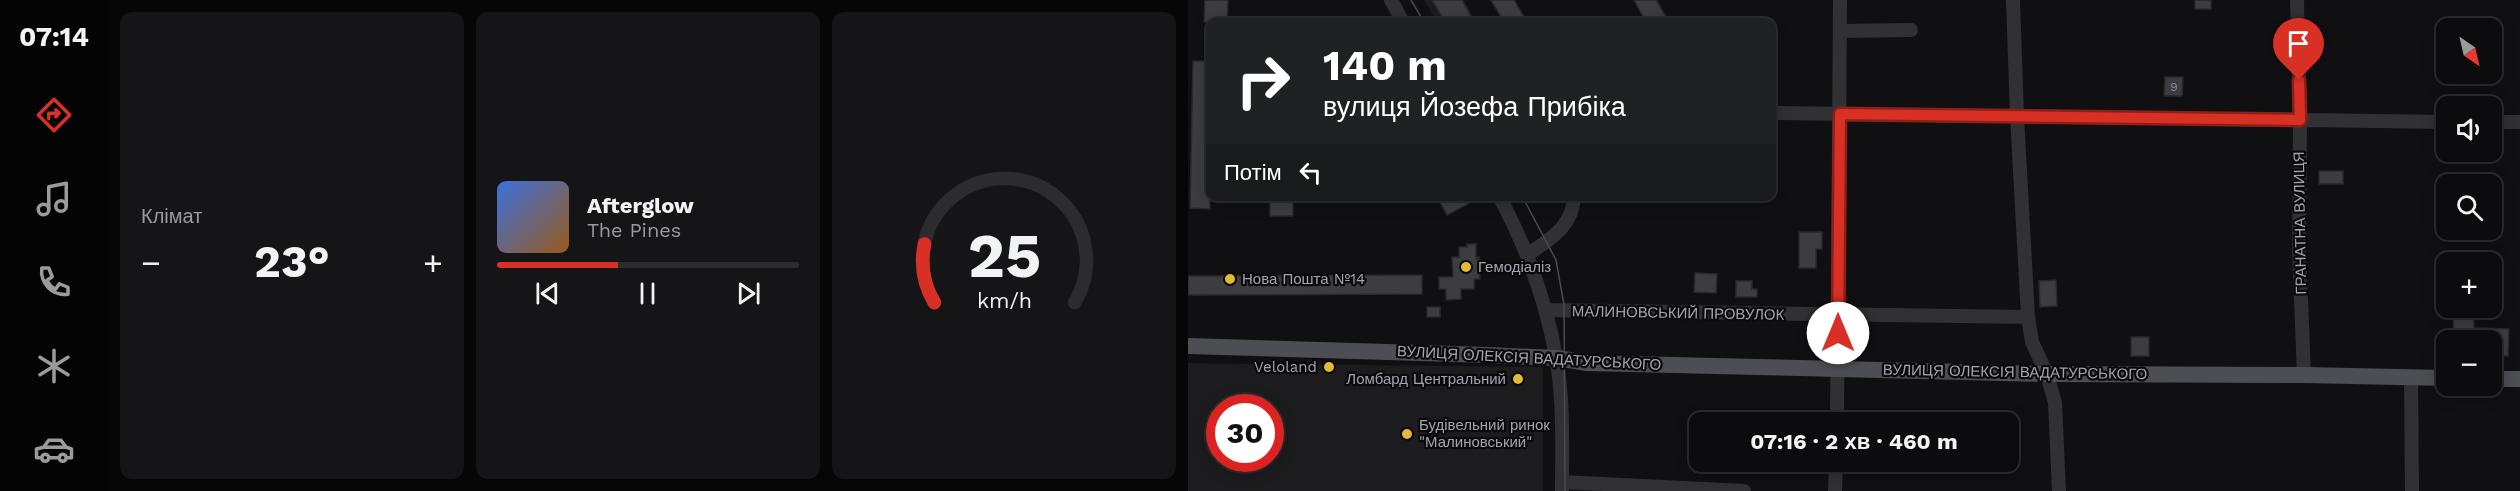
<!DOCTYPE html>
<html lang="uk">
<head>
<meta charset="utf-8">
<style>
  :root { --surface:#0c0b0d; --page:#151416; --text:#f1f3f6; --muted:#9a9b9d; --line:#2c2b2e; --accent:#d93025 }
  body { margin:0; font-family:"Work Sans",sans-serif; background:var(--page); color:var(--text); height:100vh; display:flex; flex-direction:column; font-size:22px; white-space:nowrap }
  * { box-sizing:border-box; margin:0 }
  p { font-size:20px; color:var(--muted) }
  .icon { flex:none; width:33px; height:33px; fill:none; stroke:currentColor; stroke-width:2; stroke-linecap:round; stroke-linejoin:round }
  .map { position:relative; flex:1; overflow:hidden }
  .details { display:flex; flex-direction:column; gap:12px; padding:12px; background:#070607; width:1080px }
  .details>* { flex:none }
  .banner { position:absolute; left:18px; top:18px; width:570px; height:183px; border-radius:12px; box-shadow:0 3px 15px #0003,0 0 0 2px var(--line); background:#202124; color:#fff; overflow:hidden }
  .needle { width:39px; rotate:146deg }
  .fabs { position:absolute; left:1248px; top:18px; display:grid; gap:12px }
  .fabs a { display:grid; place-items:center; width:66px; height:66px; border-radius:12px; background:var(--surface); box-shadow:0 3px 15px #0003,0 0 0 2px var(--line); font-size:30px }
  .speed { position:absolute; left:18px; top:394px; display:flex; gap:12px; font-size:30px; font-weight:700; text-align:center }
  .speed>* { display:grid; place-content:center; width:78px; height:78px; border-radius:50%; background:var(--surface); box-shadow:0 3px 15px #0003,0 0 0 2px var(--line); line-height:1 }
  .speed .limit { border:9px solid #d22; background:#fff; color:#111 }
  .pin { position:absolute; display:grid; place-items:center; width:51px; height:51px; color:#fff; margin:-62px -26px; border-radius:50% 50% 50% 0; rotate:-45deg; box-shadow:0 0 6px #0007 }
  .pin .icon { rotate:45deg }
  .me { position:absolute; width:66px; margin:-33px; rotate:0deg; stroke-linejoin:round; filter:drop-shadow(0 0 4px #0008) }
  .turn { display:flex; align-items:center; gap:21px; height:126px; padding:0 18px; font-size:27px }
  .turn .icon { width:78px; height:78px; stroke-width:2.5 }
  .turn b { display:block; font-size:42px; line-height:51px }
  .then { display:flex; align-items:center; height:57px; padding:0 18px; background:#0003; gap:12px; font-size:22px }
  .big { font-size:45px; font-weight:700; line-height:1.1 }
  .details .widget { flex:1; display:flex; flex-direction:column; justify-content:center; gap:9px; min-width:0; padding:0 21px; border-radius:12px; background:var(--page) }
  .details .dial { align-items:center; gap:0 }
  .dial svg { height:156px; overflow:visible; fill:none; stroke:var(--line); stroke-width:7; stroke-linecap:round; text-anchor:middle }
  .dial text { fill:var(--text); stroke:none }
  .song { display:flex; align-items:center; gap:18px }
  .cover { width:72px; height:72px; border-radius:9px; background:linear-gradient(135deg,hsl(220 70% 55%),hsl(30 70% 35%)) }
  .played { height:6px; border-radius:3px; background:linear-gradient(90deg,var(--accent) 40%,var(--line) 40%) }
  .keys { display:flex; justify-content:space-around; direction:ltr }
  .heat { display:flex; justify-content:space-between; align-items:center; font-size:33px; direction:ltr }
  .details .tiles { flex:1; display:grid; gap:12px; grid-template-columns:repeat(3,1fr) }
  .trip { position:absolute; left:501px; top:412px; width:330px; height:60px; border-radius:12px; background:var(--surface); box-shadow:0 3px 15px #0003,0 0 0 2px var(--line); font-weight:700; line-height:60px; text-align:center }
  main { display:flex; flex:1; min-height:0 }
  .tab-bar { display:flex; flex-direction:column; width:108px; justify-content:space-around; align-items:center; background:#050405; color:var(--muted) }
  .tab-bar .icon { width:42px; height:42px }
  .tab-bar .active { color:var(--accent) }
  .tab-bar b { font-size:27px; color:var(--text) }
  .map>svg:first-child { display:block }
</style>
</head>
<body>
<main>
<nav class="tab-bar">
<b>07:14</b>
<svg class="icon active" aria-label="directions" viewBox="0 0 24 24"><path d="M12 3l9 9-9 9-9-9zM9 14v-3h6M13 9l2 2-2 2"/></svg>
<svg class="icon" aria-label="music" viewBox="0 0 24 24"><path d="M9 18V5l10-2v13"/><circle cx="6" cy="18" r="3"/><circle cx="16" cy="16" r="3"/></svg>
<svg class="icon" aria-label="phone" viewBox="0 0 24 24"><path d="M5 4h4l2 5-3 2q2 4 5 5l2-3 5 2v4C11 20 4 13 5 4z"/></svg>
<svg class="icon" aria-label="climate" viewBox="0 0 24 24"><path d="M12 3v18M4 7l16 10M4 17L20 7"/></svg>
<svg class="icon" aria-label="car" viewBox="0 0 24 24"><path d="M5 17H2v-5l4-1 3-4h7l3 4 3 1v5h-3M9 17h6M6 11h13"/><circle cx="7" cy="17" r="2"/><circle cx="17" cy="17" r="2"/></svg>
</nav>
<section class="details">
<div class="tiles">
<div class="widget"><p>Клімат</p>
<div class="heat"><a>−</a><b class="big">23°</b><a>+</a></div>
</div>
<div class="widget">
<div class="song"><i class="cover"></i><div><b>Afterglow</b><p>The Pines</p></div></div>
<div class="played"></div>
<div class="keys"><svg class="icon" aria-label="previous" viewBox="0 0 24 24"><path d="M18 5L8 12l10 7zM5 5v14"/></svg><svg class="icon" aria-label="pause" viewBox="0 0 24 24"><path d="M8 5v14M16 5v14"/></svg><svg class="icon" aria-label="next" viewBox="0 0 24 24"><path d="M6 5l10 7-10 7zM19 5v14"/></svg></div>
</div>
<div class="widget dial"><svg viewBox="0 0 100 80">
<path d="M14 69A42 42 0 1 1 86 69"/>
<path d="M14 69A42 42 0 0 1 9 39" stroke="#d93025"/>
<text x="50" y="56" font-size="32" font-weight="700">25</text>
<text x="50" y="72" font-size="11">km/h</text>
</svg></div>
</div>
</section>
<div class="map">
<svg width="1332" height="491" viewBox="0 0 1332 491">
  <rect width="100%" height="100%" fill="#100f11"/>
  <path fill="#1c1b1d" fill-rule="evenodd" d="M 236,0 L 276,0 L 288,22 L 249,22 Z
    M 0,363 L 355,367 L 355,491 L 0,491 ZM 32,408 L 82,408 L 82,459 L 32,459 Z"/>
  <path fill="#3c3c41" stroke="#2a292c" stroke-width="1.5" d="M 17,0 L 40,0 L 39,22 L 16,22 Z
    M 244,0 L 274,0 L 286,22 L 257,22 Z
    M 303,0 L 326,0 L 339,22 L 316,22 Z
    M 446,0 L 468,0 L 481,22 L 458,22 Z
    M 1007,0 L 1023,0 L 1023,9 L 1007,9 Z
    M 5,61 L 22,61 L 22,209 L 2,208 Z
    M 977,77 L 995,77 L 994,96 L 976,96 Z
    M 1131,171 L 1155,171 L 1155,184 L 1131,184 Z
    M 82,196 L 105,196 L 105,216 L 82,216 Z
    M 249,196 L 276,196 L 280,204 L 259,215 Z
    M 611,232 L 634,232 L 634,249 L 628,249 L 628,268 L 611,268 Z
    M 279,244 L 288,244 L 288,258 L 291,257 L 292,279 L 286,279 L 286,289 L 273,289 L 273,299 L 258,300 L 258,289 L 251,289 L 251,277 L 265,277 L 264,257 L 271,257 L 271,247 L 279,247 Z
    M 507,273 L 529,274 L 528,293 L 506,292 Z
    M 234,275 L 234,294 L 0,295 L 0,276 Z
    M 868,280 L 869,306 L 852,307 L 851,281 Z
    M 548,281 L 564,281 L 564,289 L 569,289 L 569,297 L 548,297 Z
    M 239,307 L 252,307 L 252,317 L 239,317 Z
    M 1265,308 L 1285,308 L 1286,328 L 1321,329 L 1320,356 L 1304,355 L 1304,340 L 1266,340 Z
    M 943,337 L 961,337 L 961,356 L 943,356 Z"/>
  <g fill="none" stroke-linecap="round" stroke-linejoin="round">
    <path stroke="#313135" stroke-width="14" d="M 203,0 L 215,22
      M 825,0 L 829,116 L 840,317 L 844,342 L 859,374 L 867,403 L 871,491
      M 1109,0 L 1112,120 L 1111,249 L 1116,375
      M 652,31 L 723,30
      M 584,113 L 1258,122
      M 1304,122 L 1332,122
      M 311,196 C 338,246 358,301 368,357 C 376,400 374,447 374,491
      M 339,255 C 362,239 385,227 386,196
      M 357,310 L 840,317
      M 1223,377 L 1224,491
      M 649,423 L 652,0
      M 374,482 L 556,491
      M 647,491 L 648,462"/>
    <path stroke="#4d4e54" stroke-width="16" d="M 0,346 L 300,355 L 369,358 L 399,363 L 859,374 L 1116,375 L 1258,378
      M 1304,379 L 1332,379"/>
    <path stroke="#4a4b50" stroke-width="1.5" d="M 223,0 L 236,22
      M 334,196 L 368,260 L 376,305 L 377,491"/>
  </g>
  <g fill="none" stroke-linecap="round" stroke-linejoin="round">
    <defs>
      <path id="route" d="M 650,333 L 652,114 L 1112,120 L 1111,80"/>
    </defs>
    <use href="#route" stroke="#8d1f18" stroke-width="15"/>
    <use href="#route" stroke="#d93025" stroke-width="10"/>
  </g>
  <g fill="#e2ba36" stroke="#0b0a0b" stroke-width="2">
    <circle cx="278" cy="267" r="6"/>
    <circle cx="42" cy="279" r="6"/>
    <circle cx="141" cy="367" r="6"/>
    <circle cx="330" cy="379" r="6"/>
    <circle cx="219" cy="434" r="6"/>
  </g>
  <g text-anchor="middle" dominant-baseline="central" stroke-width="4.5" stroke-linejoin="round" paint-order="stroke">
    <g font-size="12" fill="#888b94">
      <text x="986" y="87">9</text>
    </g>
    <g font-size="15" fill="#a2a5b0" stroke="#0b0a0b">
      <text transform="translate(1112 223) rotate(-91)">ГРАНАТНА ВУЛИЦЯ</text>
      <text transform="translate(490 313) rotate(1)">МАЛИНОВСЬКИЙ ПРОВУЛОК</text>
      <text transform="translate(341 358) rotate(3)">ВУЛИЦЯ ОЛЕКСІЯ ВАДАТУРСЬКОГО</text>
      <text transform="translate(827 372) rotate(1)">ВУЛИЦЯ ОЛЕКСІЯ ВАДАТУРСЬКОГО</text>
    </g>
    <g font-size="15" fill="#a2a5b0" stroke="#0b0a0b" text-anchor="start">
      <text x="290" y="267">Гемодіаліз</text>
      <text x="54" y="279">Нова Пошта №14</text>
      <text x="129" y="367" text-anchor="end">Veloland</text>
      <text x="318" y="379" text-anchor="end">Ломбард Центральний</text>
      <text x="231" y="425">Будівельний ринок<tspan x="231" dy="17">"Малиновський"</tspan></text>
    </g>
  </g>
</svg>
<div class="fabs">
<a><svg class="needle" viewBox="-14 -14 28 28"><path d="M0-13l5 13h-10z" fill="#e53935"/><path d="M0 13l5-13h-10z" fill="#9a9b9d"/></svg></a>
<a><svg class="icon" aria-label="sound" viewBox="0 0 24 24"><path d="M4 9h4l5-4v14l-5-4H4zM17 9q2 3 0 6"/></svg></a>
<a><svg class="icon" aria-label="search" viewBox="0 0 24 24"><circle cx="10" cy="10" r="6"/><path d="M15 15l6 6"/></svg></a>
<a>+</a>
<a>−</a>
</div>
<div class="speed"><div class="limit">30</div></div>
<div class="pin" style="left:1111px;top:80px;background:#d93025"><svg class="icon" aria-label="arrive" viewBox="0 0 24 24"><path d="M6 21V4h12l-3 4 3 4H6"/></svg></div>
<svg class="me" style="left:650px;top:333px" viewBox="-20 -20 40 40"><circle r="19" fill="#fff"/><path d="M0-13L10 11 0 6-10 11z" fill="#d93025"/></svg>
<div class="trip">07:16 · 2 хв · 460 m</div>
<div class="banner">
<div class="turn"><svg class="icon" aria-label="right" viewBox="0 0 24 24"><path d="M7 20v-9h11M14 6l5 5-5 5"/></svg><div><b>140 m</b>вулиця Йозефа Прибіка</div></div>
<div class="then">Потім<svg class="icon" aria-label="left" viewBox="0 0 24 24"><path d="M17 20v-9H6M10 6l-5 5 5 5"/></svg></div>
</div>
</div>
</main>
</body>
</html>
